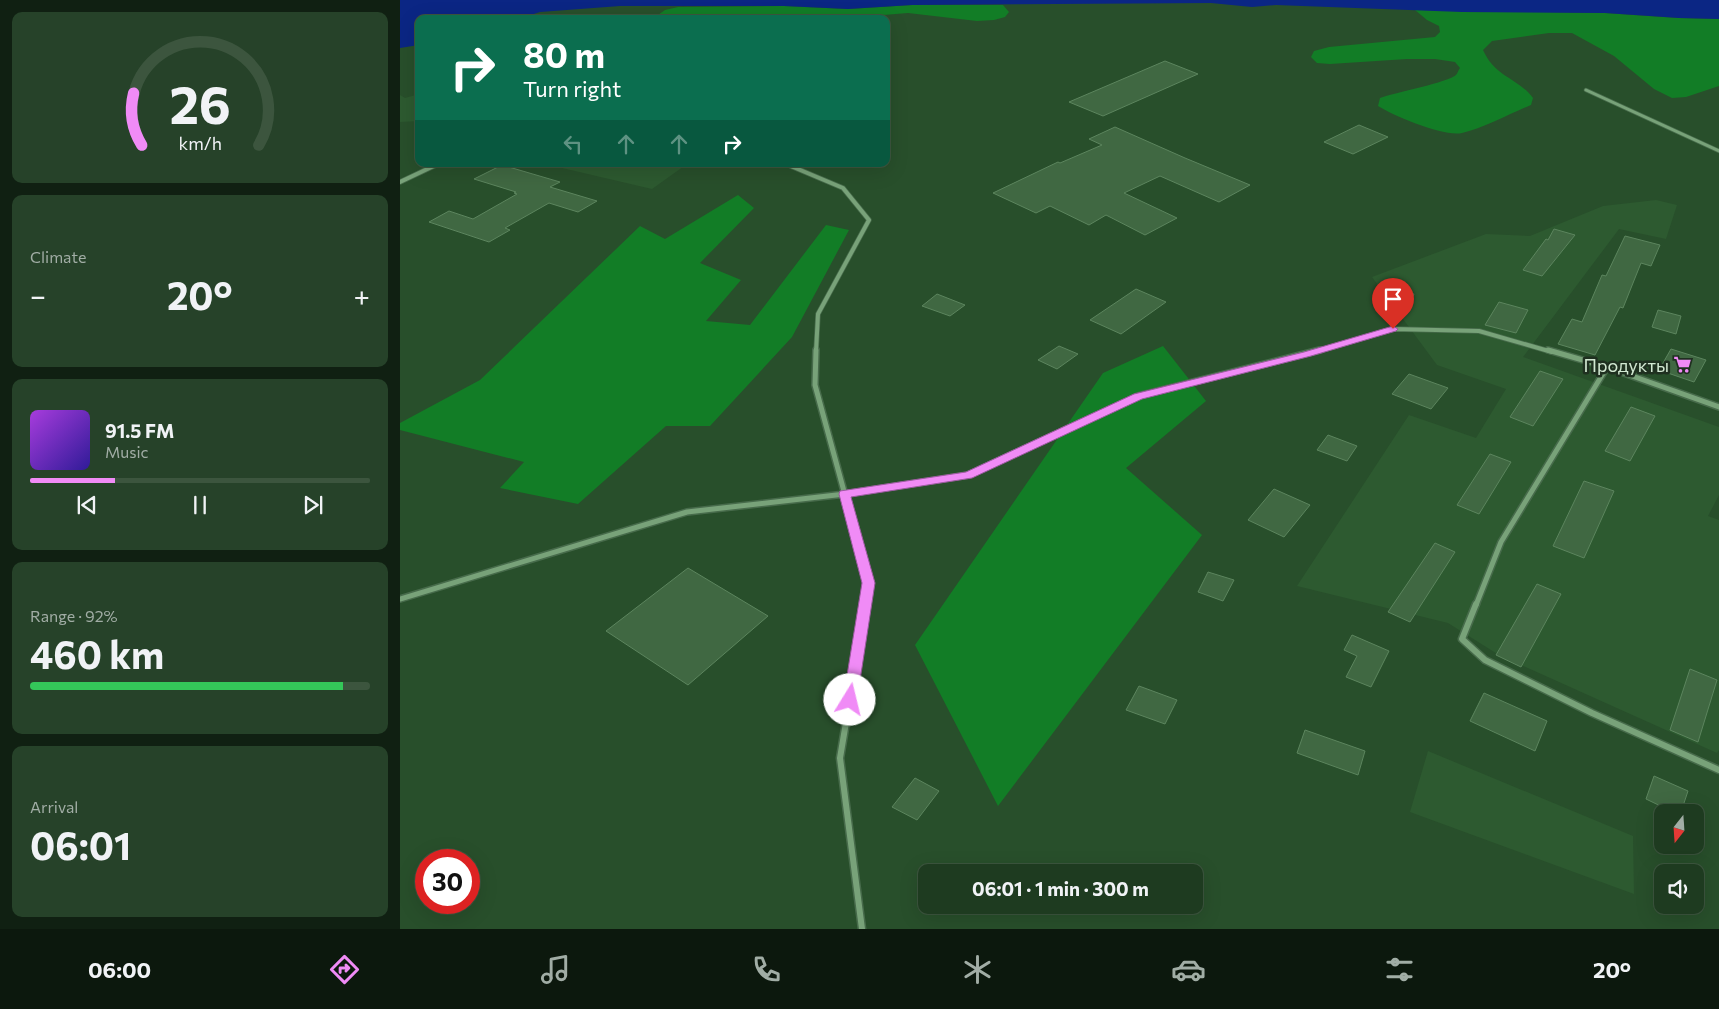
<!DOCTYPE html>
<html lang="en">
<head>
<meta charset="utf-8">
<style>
  :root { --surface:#1e3b20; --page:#264229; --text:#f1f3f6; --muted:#a1ada5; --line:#3c553e; --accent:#f08bf6 }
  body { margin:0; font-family:Commissioner,sans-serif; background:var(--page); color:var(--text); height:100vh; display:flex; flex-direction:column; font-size:19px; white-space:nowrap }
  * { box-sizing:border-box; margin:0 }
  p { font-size:16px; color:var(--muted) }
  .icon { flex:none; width:28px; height:28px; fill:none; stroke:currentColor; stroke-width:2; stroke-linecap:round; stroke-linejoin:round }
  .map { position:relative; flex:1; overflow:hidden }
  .side { display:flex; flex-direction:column; gap:12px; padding:12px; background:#102012; width:400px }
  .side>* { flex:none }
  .banner { position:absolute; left:15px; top:15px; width:475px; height:152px; border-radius:10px; box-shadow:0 5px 20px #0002,0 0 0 1px var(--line); background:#0b6e4f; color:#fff; overflow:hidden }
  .needle { width:32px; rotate:197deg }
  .buttons { position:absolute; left:1254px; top:804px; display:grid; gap:10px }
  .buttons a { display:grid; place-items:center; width:50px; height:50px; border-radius:10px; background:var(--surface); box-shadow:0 5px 20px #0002,0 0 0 1px var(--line); font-size:25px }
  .speed { position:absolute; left:15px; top:849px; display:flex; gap:10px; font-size:25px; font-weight:700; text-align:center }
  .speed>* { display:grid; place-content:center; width:65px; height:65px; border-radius:50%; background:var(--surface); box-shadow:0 5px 20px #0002,0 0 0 1px var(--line); line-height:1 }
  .speed .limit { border:8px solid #d22; background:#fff; color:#111 }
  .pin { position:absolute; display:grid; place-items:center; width:42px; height:42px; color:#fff; margin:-51px -21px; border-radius:50% 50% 50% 0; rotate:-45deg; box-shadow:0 0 5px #0007 }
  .pin .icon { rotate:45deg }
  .me { position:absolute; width:55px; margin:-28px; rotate:9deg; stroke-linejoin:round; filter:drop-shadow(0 0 4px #0008) }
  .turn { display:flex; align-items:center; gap:18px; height:105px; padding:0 25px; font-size:22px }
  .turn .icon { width:65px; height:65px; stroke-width:2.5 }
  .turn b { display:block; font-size:35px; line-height:42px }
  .lanes { display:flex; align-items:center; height:48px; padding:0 25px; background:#0003; justify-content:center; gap:25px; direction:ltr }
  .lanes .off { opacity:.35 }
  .big { font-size:38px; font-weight:700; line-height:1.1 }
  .side .tile { flex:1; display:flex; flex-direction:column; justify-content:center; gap:8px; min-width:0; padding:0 18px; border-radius:10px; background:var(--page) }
  .side .dial { align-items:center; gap:0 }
  .dial svg { height:130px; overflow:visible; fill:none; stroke:var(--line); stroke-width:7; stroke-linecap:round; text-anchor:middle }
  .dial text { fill:var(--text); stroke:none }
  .song { display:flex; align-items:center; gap:15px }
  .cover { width:60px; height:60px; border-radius:8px; background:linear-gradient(135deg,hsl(280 70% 55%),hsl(250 70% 35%)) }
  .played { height:5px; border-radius:2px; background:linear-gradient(90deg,var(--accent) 25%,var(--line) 25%) }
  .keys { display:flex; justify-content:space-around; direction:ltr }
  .heat { display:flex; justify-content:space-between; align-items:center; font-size:28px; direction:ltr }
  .charge { height:8px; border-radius:4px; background:linear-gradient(90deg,#34c759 92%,var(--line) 0) }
  .trip { position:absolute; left:518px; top:864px; width:285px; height:50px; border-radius:10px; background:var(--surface); box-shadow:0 5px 20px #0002,0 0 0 1px var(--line); font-weight:700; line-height:50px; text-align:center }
  .dock { display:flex; height:80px; justify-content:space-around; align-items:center; background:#0c180d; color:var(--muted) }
  .dock .icon { width:35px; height:35px }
  .dock .on { color:var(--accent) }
  .dock b { font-size:22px; color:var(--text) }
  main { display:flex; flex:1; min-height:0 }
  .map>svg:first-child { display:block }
</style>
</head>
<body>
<main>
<section class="side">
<div class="tile dial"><svg viewBox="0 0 100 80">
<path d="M14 69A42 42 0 1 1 86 69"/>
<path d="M14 69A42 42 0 0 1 9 37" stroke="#f08bf6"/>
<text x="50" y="56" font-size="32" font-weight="700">26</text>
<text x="50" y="72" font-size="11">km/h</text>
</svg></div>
<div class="tile"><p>Climate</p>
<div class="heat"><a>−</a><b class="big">20°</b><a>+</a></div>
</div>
<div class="tile">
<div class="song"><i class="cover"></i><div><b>91.5 FM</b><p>Music</p></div></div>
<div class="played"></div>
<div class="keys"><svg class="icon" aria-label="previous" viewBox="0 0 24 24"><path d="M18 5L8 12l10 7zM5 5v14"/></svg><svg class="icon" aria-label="pause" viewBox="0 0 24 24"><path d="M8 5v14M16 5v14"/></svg><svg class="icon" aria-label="next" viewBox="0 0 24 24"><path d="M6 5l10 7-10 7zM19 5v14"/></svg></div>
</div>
<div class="tile"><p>Range · 92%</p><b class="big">460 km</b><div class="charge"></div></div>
<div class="tile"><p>Arrival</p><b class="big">06:01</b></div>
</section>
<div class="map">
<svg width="1319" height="929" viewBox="0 0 1319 929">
  <rect width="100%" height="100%" fill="#284f2b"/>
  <path fill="#2d5a30" d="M 19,94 L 19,121 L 0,122 L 0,95 L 5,98 Z
    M 145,164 L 287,164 L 252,189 Z
    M 1256,200 L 1277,205 L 1266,239 L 1219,229 L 1123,357 L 1319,427 L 1319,495 L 1308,516 L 1319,520 L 1319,750 L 1317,753 L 1099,655 L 1048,623 L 897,586 L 1009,415 L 1076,438 L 1106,389 L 1037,365 L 972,277 L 1086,234 L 1130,236 L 1203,206 Z
    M 1028,751 L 1233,836 L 1234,894 L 1010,812 Z"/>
  <path fill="#127d26" d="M 512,5 L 603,5 L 609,12 L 605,17 L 594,20 L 577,21 L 508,13 L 471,16 L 378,14 L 357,19 L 258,19 L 255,17 L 265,10 L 278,7 L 384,6 L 448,9 Z
    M 1015,10 L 1205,13 L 1279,18 L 1319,19 L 1319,86 L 1286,97 L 1272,98 L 1254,89 L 1214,56 L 1172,33 L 1149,33 L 1092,41 L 1083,50 C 1095,77 1118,78 1133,98 L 1131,105 C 1111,113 1082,129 1062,133 C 1044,137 994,116 978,106 L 980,98 C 994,93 1049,82 1056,75 C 1058,73 1058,70 1060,68 L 1055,62 L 1035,59 L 1007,59 L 930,64 L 917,63 L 911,57 L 914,51 L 929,47 L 1035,37 L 1040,32 L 1039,26 L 1027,20 Z
    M 338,195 L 354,208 L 300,263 L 341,280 L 306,321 L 350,325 L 426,225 L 449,230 L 392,337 L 310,426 L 266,426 L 178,504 L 100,488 L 124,462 L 0,430 L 0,423 L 80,380 L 240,226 L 265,239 Z
    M 763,346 L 806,401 L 726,468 L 802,535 L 598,806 L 515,645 L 703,373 Z"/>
  <path fill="#0b2684" d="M 0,0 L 1319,0 L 1319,19 L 1279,18 L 1205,13 L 1062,12 L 876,5 L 852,7 L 811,3 L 512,5 L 448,9 L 384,6 L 220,6 L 140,12 L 118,19 L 19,19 L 19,45 L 0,48 Z"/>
  <path fill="#406842" stroke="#5c855e" d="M 765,61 L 798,74 L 703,116 L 669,102 Z
    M 959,125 L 988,137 L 953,154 L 924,142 Z
    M 715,127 L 785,158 L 850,185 L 819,202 L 760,176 L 724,193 L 777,218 L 745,235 L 706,215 L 689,225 L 650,206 L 636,213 L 593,193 L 658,162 L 660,163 L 702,145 L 689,139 Z
    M 102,165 L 160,182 L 150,187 L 197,201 L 178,212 L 149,203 L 105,228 L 110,230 L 89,242 L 29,222 L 49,211 L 73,219 L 117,194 L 114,193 L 116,192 L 74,179 Z
    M 1154,229 L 1175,235 L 1142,276 L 1123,270 L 1146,239 L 1148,240 Z
    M 1225,236 L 1260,245 L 1251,266 L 1241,263 L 1223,308 L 1220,307 L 1195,355 L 1158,344 L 1172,319 L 1182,322 L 1202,275 L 1206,276 Z
    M 736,289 L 766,302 L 721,334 L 690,320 Z
    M 992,289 L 1014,294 L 1005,312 L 983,306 Z
    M 537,294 L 565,305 L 550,316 L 522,306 Z
    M 1099,302 L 1128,310 L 1116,333 L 1085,325 Z
    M 1258,310 L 1281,316 L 1276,334 L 1252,327 Z
    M 659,346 L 678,354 L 657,369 L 638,360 Z
    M 1271,349 L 1306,360 L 1294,382 L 1259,370 Z
    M 1140,371 L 1163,379 L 1133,426 L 1110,417 Z
    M 1009,374 L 1048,388 L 1031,409 L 992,394 Z
    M 1231,407 L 1255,416 L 1230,461 L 1205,451 Z
    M 928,435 L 957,446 L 947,461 L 917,450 Z
    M 1090,454 L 1111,462 L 1079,514 L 1057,505 Z
    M 1184,481 L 1214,491 L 1184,558 L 1153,546 Z
    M 874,489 L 910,505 L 884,537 L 848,520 Z
    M 1035,543 L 1055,552 L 1010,622 L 988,612 Z
    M 288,568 L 368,616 L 288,685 L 206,631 Z
    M 808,572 L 834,580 L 823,601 L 798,592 Z
    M 1137,584 L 1161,594 L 1121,667 L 1096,655 Z
    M 952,635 L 989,651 L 971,687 L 946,677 L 957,656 L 944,650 Z
    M 1290,669 L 1317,680 L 1298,742 L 1270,730 Z
    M 739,686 L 777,700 L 765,724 L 726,710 Z
    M 1084,693 L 1147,721 L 1135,751 L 1070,721 Z
    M 905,730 L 965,751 L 958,775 L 897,753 Z
    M 1254,776 L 1288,791 L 1281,812 L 1273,812 L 1246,799 Z
    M 515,778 L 539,791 L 517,820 L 492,807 Z"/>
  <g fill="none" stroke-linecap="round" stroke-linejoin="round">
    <defs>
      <path id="street-far3" d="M 1186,90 L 1319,151"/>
      <path id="street-far2" d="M 386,164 L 443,188 L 469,220 L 418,314 L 416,352
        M 0,182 L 38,164
        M 916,352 L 993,329 L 1079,331 L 1152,352"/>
      <path id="street-far1" d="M 416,350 L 415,385 L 469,583 L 465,605
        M 1148,350 L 1207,367 L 1319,407
        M 0,599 L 287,512 L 445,494 L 568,475 L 738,396 L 920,350
        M 1076,605 L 1101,542 L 1207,367"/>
      <path id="street" d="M 1076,604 L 1062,639 L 1085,660 L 1192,713 L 1319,770
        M 462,929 L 440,758 L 466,604"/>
    </defs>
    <use href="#street-far3" stroke="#476b4b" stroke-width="4.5"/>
    <use href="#street-far2" stroke="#476b4b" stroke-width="5.5"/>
    <use href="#street-far1" stroke="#476b4b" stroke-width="8"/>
    <use href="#street" stroke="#476b4b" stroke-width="9"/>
    <use href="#street-far3" stroke="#78a279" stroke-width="3"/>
    <use href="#street-far2" stroke="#78a279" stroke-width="4"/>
    <use href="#street-far1" stroke="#78a279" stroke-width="5"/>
    <use href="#street" stroke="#78a279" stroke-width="6"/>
  </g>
  <path fill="#f08bf6" stroke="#9c5aa0" d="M 993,326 L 998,329 L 996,331 L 911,356 L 742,399 L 572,478 L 451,497 L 475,583 L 457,700 L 455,704 L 450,705 L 445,704 L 443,700 L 462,583 L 439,494 L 440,491 L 566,472 L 734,394 L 904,352 Z"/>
  <defs>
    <symbol id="supermarket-bare" viewBox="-9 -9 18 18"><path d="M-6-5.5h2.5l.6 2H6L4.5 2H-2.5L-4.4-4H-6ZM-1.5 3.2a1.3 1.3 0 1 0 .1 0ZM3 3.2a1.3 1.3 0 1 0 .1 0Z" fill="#f08bf6" stroke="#1f3020" stroke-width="2.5" paint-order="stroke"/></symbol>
  </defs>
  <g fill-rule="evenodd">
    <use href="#supermarket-bare" x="1270" y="352" width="25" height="25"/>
  </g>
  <g text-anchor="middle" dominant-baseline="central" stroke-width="5" stroke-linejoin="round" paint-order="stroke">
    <g font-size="18" fill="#d2e8d2" stroke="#1f3020" text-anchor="end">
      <text x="1269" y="365">Продукты</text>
    </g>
  </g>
</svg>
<div class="buttons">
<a><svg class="needle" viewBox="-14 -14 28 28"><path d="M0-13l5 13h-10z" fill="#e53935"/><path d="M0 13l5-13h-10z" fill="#a1ada5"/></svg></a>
<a><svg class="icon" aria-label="sound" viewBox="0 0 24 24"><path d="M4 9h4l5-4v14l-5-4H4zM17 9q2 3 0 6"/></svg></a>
</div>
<div class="speed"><div class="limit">30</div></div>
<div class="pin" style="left:993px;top:329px;background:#d93025"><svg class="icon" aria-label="arrive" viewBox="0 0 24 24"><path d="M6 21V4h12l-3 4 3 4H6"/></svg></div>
<svg class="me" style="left:450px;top:700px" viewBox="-20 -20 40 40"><circle r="19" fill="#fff"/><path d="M0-13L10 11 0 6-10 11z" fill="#f08bf6"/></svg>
<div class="trip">06:01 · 1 min · 300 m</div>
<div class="banner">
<div class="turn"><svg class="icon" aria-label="right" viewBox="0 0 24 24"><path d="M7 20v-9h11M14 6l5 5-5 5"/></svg><div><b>80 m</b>Turn right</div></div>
<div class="lanes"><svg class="icon off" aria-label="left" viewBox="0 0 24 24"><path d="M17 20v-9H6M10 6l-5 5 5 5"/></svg><svg class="icon off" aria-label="ahead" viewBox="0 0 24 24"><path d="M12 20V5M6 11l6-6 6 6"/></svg><svg class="icon off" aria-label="ahead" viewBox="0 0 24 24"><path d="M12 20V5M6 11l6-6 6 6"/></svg><svg class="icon" aria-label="right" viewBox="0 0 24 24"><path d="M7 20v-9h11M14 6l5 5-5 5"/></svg></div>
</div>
</div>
</main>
<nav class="dock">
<b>06:00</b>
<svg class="icon on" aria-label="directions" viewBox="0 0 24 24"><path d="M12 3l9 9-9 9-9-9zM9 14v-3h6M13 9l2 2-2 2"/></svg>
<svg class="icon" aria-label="music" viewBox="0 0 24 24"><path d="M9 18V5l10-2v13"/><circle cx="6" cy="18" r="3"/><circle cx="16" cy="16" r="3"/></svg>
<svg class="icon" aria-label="phone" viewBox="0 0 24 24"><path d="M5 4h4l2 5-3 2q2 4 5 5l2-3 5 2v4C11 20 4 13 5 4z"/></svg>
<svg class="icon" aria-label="climate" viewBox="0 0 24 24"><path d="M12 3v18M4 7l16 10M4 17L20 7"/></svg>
<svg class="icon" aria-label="car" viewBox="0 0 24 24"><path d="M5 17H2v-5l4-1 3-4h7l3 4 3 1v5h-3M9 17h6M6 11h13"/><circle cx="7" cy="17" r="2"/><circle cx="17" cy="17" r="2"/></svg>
<svg class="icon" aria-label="filters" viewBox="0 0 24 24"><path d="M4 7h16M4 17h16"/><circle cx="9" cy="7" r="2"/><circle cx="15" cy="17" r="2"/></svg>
<b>20°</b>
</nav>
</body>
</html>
